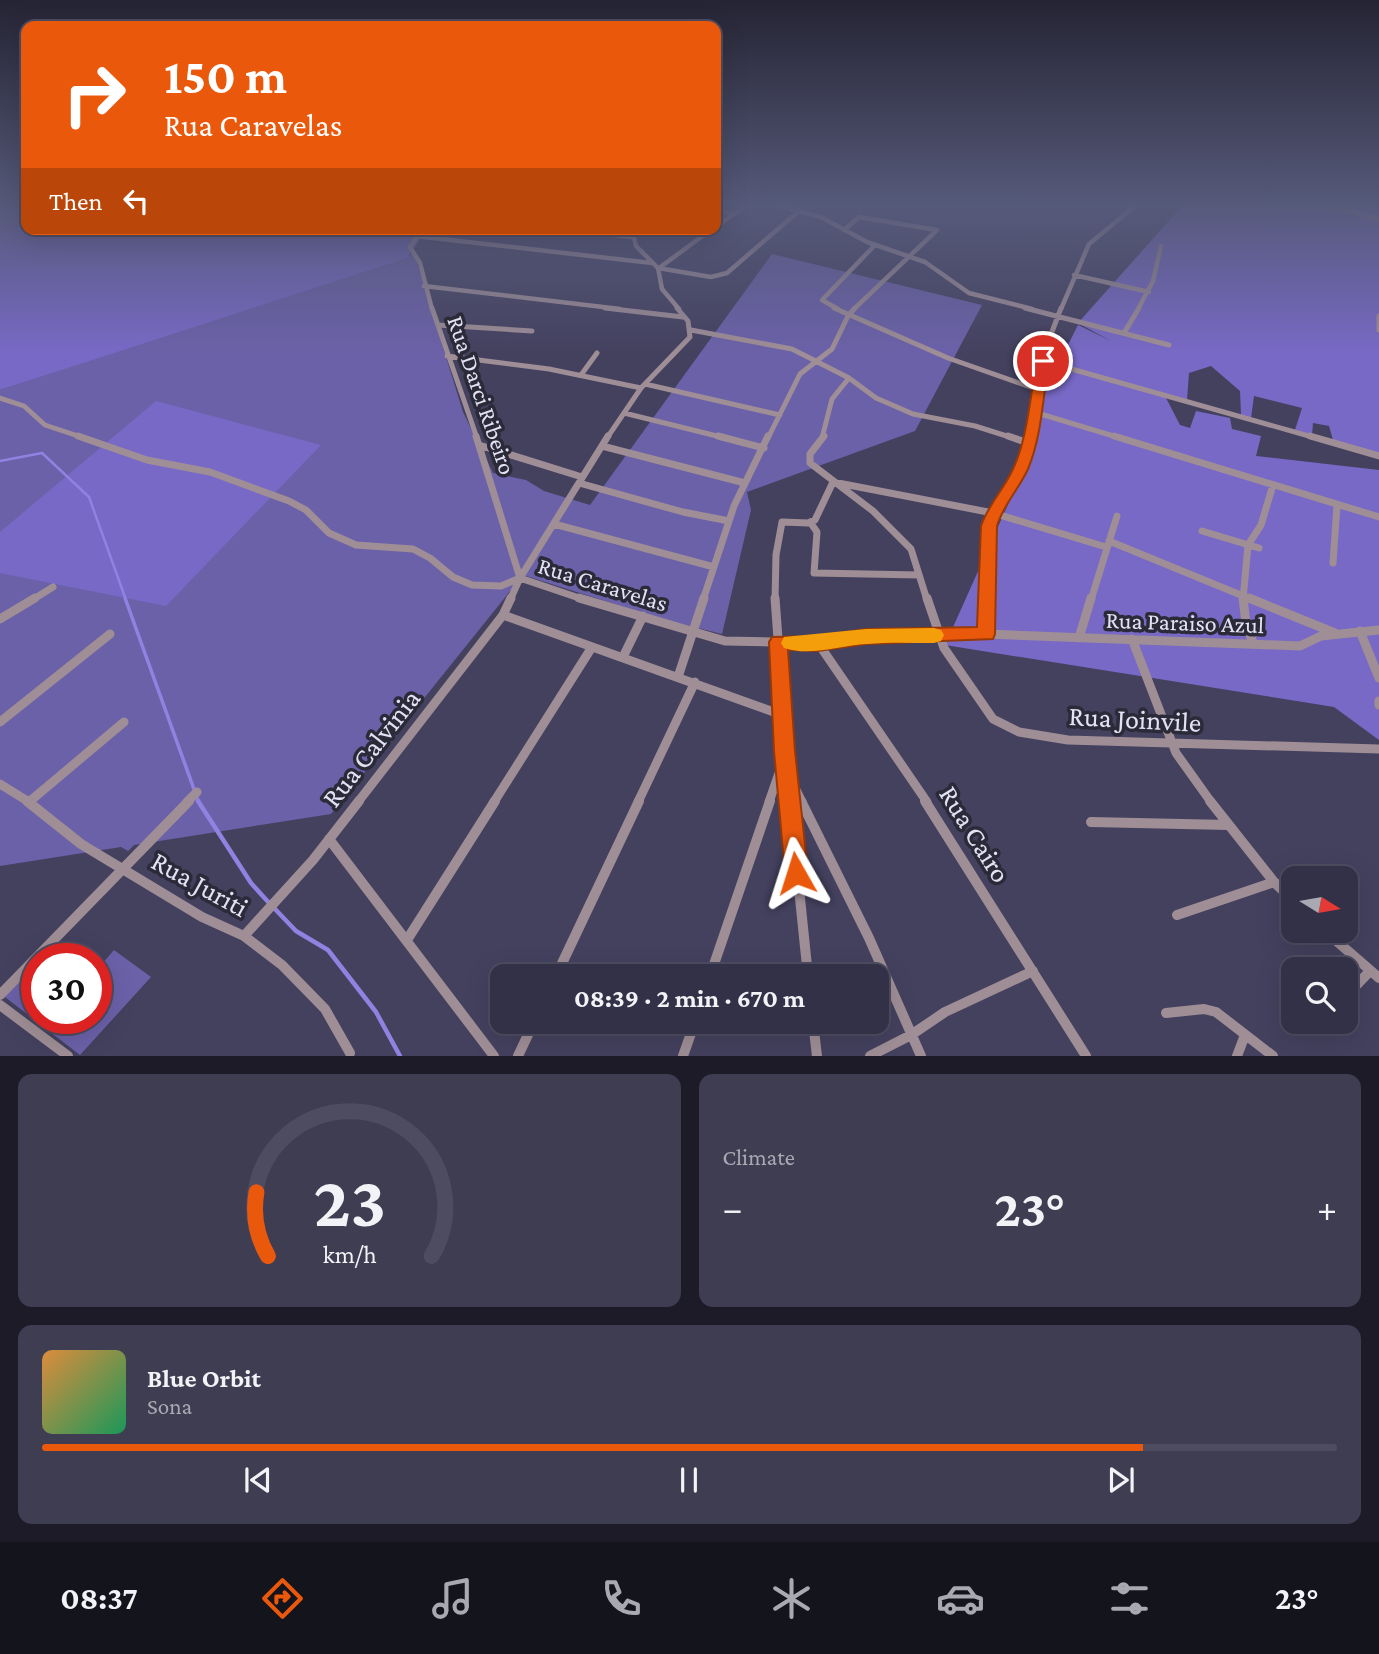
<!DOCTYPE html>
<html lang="en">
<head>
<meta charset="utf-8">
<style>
  :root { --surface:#333147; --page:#3e3d52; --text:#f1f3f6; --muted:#a9a9b4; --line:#4e4c60; --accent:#ea580c }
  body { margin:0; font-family:"Crimson Pro",serif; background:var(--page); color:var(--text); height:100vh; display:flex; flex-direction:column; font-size:26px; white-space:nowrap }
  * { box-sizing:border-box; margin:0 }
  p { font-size:23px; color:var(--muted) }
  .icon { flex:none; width:38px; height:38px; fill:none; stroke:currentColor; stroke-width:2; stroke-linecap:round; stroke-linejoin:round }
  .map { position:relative; height:1056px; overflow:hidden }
  .side { display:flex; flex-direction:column; gap:18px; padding:18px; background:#1c1b27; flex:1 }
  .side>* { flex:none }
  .banner { position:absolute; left:21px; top:21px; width:700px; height:214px; border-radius:14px; box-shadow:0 7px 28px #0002,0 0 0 2px var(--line); background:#ea580c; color:#fff; overflow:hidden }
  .needle { width:46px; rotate:101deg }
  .fabs { position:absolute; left:1281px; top:866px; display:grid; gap:14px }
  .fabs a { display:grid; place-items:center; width:77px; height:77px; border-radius:14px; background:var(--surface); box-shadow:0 7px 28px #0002,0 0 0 2px var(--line); font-size:35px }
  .speed { position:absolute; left:21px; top:943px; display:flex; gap:14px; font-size:35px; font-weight:700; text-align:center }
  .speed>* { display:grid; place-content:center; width:91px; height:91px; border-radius:50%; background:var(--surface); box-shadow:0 7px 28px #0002,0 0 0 2px var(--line); line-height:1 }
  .speed .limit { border:10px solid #d22; background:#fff; color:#111 }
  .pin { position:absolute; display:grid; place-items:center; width:60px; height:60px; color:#fff; margin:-30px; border:4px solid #fff; border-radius:50%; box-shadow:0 2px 7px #0007 }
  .me { position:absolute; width:77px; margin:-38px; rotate:354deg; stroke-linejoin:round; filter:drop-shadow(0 0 5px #0008) }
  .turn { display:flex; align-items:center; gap:24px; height:147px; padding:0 28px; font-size:32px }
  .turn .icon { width:91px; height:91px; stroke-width:2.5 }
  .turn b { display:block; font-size:49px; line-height:60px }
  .then { display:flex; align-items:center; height:66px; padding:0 28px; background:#0003; gap:14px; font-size:26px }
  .big { font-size:52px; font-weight:700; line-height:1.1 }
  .side .tile { flex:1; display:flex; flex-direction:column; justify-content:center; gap:10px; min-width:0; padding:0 24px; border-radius:14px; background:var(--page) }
  .side .dial { align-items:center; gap:0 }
  .dial svg { height:182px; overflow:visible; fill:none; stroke:var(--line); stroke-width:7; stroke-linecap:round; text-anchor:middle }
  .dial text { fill:var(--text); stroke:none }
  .song { display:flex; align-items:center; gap:21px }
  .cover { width:84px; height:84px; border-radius:10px; background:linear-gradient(135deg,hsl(30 70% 55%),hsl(150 70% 35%)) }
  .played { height:7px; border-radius:4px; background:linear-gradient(90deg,var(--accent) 85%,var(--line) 85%) }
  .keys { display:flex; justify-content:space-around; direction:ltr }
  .heat { display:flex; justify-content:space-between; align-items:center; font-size:38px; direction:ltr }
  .side .tiles { flex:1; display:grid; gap:18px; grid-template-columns:1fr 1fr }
  .tile:last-child { grid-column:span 2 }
  .trip { position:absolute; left:490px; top:964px; width:399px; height:70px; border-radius:14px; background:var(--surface); box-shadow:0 7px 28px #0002,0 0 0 2px var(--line); font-weight:700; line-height:70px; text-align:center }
  .tab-bar { display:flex; height:112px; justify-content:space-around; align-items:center; background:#14141c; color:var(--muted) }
  .tab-bar .icon { width:49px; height:49px }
  .tab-bar .on { color:var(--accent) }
  .tab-bar b { font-size:32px; color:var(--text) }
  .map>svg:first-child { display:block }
</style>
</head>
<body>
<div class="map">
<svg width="1379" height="1056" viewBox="0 0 1379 1056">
  <rect width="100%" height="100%" fill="#44415f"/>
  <path fill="#6b61a9" d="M 414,253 L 463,412 L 493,473 L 526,480 L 544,491 L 590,505 L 772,254 L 982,305 L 915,431 L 747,492 L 751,510 L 722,634 L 665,620 L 523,575 L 331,814 L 134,845 L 128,851 L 121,847 L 0,866 L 0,390 Z
    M 114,950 L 151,977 L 80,1055 L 1,994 L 37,961 L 37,1018 L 96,1018 L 96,971 Z"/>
  <path fill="#7869c6" d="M 0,206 L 26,206 L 26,229 L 427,229 L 407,258 L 0,390 Z
    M 1182,206 L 1379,206 L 1379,454 L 1333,440 L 1329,426 L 1313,423 L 1312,435 L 1295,430 L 1302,408 L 1254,396 L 1251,418 L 1241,415 L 1240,391 L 1211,366 L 1189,373 L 1187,400 L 1164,394 L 1180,425 L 1190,428 L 1196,411 L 1230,418 L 1232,429 L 1261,436 L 1256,456 L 1379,470 L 1379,740 L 1334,707 L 945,645 L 1023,471 L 1046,388 L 1078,325 L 1111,341 L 1078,323 Z
    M 156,401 L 321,445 L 166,606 L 0,573 L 0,532 Z"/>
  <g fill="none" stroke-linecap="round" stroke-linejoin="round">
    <path stroke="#8f82e1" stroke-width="2.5" d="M 0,461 L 42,453 L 89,497 L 126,600"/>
    <path stroke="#8f82e1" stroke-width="3.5" d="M 125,598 L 195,792
      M 197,798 L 199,802"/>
    <path stroke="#8f82e1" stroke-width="4.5" d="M 198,801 L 251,883 L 270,904
      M 275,909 L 296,931 L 328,950 L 376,1012 L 400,1056"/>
    <path stroke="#9f8e96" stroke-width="4.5" d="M 779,206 L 821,217 L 867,242 L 925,262 L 969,293 L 1032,309
      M 1331,206 L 1379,219
      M 716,210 L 732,214
      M 716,227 L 745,206
      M 422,229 L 410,247 L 420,263 L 432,309
      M 558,229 L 633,237
      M 632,229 L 636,246 L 658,268 L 662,289 L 679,309
      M 844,230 L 859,217 L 937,230 L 854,309
      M 634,234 L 649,229
      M 415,236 L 652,263
      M 658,268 L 711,277 L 727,273 L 800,210
      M 659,268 L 712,229
      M 1074,275 L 1149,292
      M 424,286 L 620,309
      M 838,309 L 822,300 L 875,245
      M 1061,309 L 1089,244 L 1135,206
      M 1138,309 L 1153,281 L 1161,246"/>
    <path stroke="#9f8e96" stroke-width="5" d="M 432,308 L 477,438
      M 605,308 L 683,317
      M 834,308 L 948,358 L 1036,389
      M 1025,308 L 1169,345
      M 1379,316 L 1379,330
      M 438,325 L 532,331
      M 691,330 L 792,349 L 849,378 L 876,398 L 913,414 L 975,426 L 1013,438
      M 1124,333 L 1139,308
      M 447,356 L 549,369 L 641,388
      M 1043,361 L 1316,438
      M 581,375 L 597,353
      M 645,384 L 780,415
      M 0,398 L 24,406 L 45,425 L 84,438
      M 1034,412 L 1120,438
      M 624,413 L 725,438
      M 607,438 L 641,388 L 690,337 L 688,321 L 677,308
      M 768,438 L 800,374 L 832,349 L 848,316 L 855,308
      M 822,438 L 832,399 L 849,378
      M 1029,438 L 1047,345 L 1061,308"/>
    <path stroke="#9f8e96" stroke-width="7" d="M 78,436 L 147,460 L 210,472 L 289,501 L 306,510 L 329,533 L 356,545 L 413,549 L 430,558 L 453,577 L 472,585 L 501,586 L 520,578
      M 476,436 L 520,578
      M 718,436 L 764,448
      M 824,436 L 810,454 L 810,463 L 873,511 L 911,549 L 927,600
      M 1008,436 L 1028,443
      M 1114,436 L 1379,517
      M 1310,436 L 1379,456
      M 479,445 L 582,477
      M 602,446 L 745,483
      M 579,483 L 683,512 L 729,521
      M 810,522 L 817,532 L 814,573 L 919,575
      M 554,524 L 714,567
      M 1202,531 L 1259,548
      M 1109,541 L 1253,600
      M 1333,563 L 1337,505
      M 520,578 L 585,600
      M 32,600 L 53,587
      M 510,600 L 520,578 L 608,436
      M 703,600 L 734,506 L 768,436
      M 775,600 L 776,555 L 782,522 L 808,523 L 815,520 L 833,482 L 993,513 L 1106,547
      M 987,600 L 989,526 L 1022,462 L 1029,436
      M 1091,600 L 1117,516
      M 1243,600 L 1248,545 L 1261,525 L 1273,485"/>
    <path stroke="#9f8e96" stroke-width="9" d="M 579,598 L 725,641 L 818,643 L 866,636 L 986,634 L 1300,646 L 1321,636 L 1379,630
      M 775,598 L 790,802
      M 927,598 L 944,648 L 993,719 L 1019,732 L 1068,740 L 1379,749
      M 1243,598 L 1246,623 L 1253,643
      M 1249,598 L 1335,633
      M 503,615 L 782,715
      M 0,619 L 35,598
      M 1360,631 L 1379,678
      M 986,634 L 987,598
      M 1079,638 L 1091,598
      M 1132,639 L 1176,753 L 1211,802
      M 818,643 L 927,802
      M 623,657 L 643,616
      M 678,677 L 704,598
      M 1379,701 L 1379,705
      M 0,722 L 110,634
      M 790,778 L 802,802
      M 0,784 L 29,802
      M 29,802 L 124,722
      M 187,802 L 197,792
      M 358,802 L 503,615 L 511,598
      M 494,802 L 592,647
      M 638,802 L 695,682
      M 769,802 L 784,759"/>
    <path stroke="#9f8e96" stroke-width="10" d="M 27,801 L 81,844 L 202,917 L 244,936 L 282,965 L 325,1009 L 350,1053
      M 790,801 L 808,976
      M 801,801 L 869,938 L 921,1056
      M 925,801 L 1086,1056
      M 1210,801 L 1274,882 L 1293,900
      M 1091,822 L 1228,825
      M 329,839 L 494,1056
      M 1177,915 L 1274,882
      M 1325,931 L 1379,978
      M 244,936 L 313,860 L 359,801
      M 407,940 L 495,801
      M 556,976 L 639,801
      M 710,976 L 770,801
      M 0,995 L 189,801
      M 1346,996 L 1370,971
      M 0,1005 L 68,1056
      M 1166,1013 L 1204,1009 L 1216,1012 L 1273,1056
      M 813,1022 L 817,1056
      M 518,1056 L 534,1022
      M 683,1056 L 695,1022
      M 870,1056 L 911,1035 L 945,1012 L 1033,971
      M 1237,1056 L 1245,1035"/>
  </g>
  <linearGradient id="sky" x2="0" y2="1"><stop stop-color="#252434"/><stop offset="0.58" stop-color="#565a7a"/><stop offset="1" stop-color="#565a7a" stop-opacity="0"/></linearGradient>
  <rect width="1379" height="354" fill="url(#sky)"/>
  <path fill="#ea580c" stroke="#983908" stroke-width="2" d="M 1043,357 L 1049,361 C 1043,395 1042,436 1028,469 C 1019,489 1003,505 997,526 L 995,634 L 993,639 L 866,644 L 818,651 L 788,650 L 795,751 L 808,873 L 805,881 L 796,885 L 788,881 L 785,873 L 774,751 L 769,642 L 772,637 L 818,636 L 866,629 L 977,627 L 981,526 C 988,505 1004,489 1013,469 C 1028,437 1030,395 1037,361 Z"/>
  <path fill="#f59e0b" d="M 934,628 L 941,630 L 944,635 L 941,641 L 934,643 C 912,643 889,642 867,644 C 840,645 811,657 784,648 L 781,643 L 784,637 L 866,629 Z"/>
  <g text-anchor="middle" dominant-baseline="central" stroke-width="7" stroke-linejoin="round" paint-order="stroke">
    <g font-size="24" fill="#e3e2f5" stroke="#2b2a38">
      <text transform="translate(482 395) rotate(71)">Rua Darci Ribeiro</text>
      <text transform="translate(603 584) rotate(17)">Rua Caravelas</text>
      <text transform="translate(1185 622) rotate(2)">Rua Paraiso Azul</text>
    </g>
    <g font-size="28" fill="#e3e2f5" stroke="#2b2a38">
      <text transform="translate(1135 719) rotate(3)">Rua Joinvile</text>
      <text transform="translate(371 748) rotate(-52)">Rua Calvinia</text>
      <text transform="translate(975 834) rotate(58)">Rua Cairo</text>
      <text transform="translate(200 884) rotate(29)">Rua Juriti</text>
    </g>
  </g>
</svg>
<div class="fabs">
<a><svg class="needle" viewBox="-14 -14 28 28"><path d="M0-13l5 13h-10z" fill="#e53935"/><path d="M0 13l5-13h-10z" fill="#a9a9b4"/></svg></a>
<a><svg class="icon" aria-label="search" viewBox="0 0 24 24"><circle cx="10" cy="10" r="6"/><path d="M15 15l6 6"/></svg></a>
</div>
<div class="speed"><div class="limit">30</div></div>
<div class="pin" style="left:1043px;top:361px;background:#d93025"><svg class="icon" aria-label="arrive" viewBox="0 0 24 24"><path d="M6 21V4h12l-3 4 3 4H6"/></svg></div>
<svg class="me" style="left:796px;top:873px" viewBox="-20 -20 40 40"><path d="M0-17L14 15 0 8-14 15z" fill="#ea580c" stroke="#fff" stroke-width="4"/></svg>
<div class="trip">08:39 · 2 min · 670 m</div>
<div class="banner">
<div class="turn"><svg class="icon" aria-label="right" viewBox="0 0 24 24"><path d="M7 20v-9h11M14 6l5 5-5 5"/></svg><div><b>150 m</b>Rua Caravelas</div></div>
<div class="then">Then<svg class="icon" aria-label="left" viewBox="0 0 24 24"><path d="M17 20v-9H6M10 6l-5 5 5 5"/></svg></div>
</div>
</div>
<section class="side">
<div class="tiles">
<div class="tile dial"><svg viewBox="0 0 100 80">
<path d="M14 69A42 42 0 1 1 86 69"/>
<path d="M14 69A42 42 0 0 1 9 41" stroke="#ea580c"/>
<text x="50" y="56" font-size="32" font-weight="700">23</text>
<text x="50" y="72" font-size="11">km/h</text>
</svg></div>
<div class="tile"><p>Climate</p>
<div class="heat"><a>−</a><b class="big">23°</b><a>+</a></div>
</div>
<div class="tile">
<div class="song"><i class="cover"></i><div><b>Blue Orbit</b><p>Sona</p></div></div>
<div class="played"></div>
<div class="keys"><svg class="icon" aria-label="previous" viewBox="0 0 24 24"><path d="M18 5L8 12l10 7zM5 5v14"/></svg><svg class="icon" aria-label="pause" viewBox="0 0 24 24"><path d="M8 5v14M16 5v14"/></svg><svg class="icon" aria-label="next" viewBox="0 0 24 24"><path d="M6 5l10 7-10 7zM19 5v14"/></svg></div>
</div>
</div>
</section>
<nav class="tab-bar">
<b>08:37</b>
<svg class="icon on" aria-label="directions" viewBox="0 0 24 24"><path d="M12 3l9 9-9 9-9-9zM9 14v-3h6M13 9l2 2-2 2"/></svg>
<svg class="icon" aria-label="music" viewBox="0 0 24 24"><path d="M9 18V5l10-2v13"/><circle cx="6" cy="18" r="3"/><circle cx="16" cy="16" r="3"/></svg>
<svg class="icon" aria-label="phone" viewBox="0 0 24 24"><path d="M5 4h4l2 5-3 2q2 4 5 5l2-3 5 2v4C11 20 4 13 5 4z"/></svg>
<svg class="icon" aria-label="climate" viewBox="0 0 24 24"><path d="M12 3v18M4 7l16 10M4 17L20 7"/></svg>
<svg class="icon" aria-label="car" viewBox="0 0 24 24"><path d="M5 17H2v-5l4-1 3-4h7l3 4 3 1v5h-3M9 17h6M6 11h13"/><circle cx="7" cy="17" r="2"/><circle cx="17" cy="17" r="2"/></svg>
<svg class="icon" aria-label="filters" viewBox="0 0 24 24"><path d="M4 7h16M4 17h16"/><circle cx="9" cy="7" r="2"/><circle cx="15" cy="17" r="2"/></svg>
<b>23°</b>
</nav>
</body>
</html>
